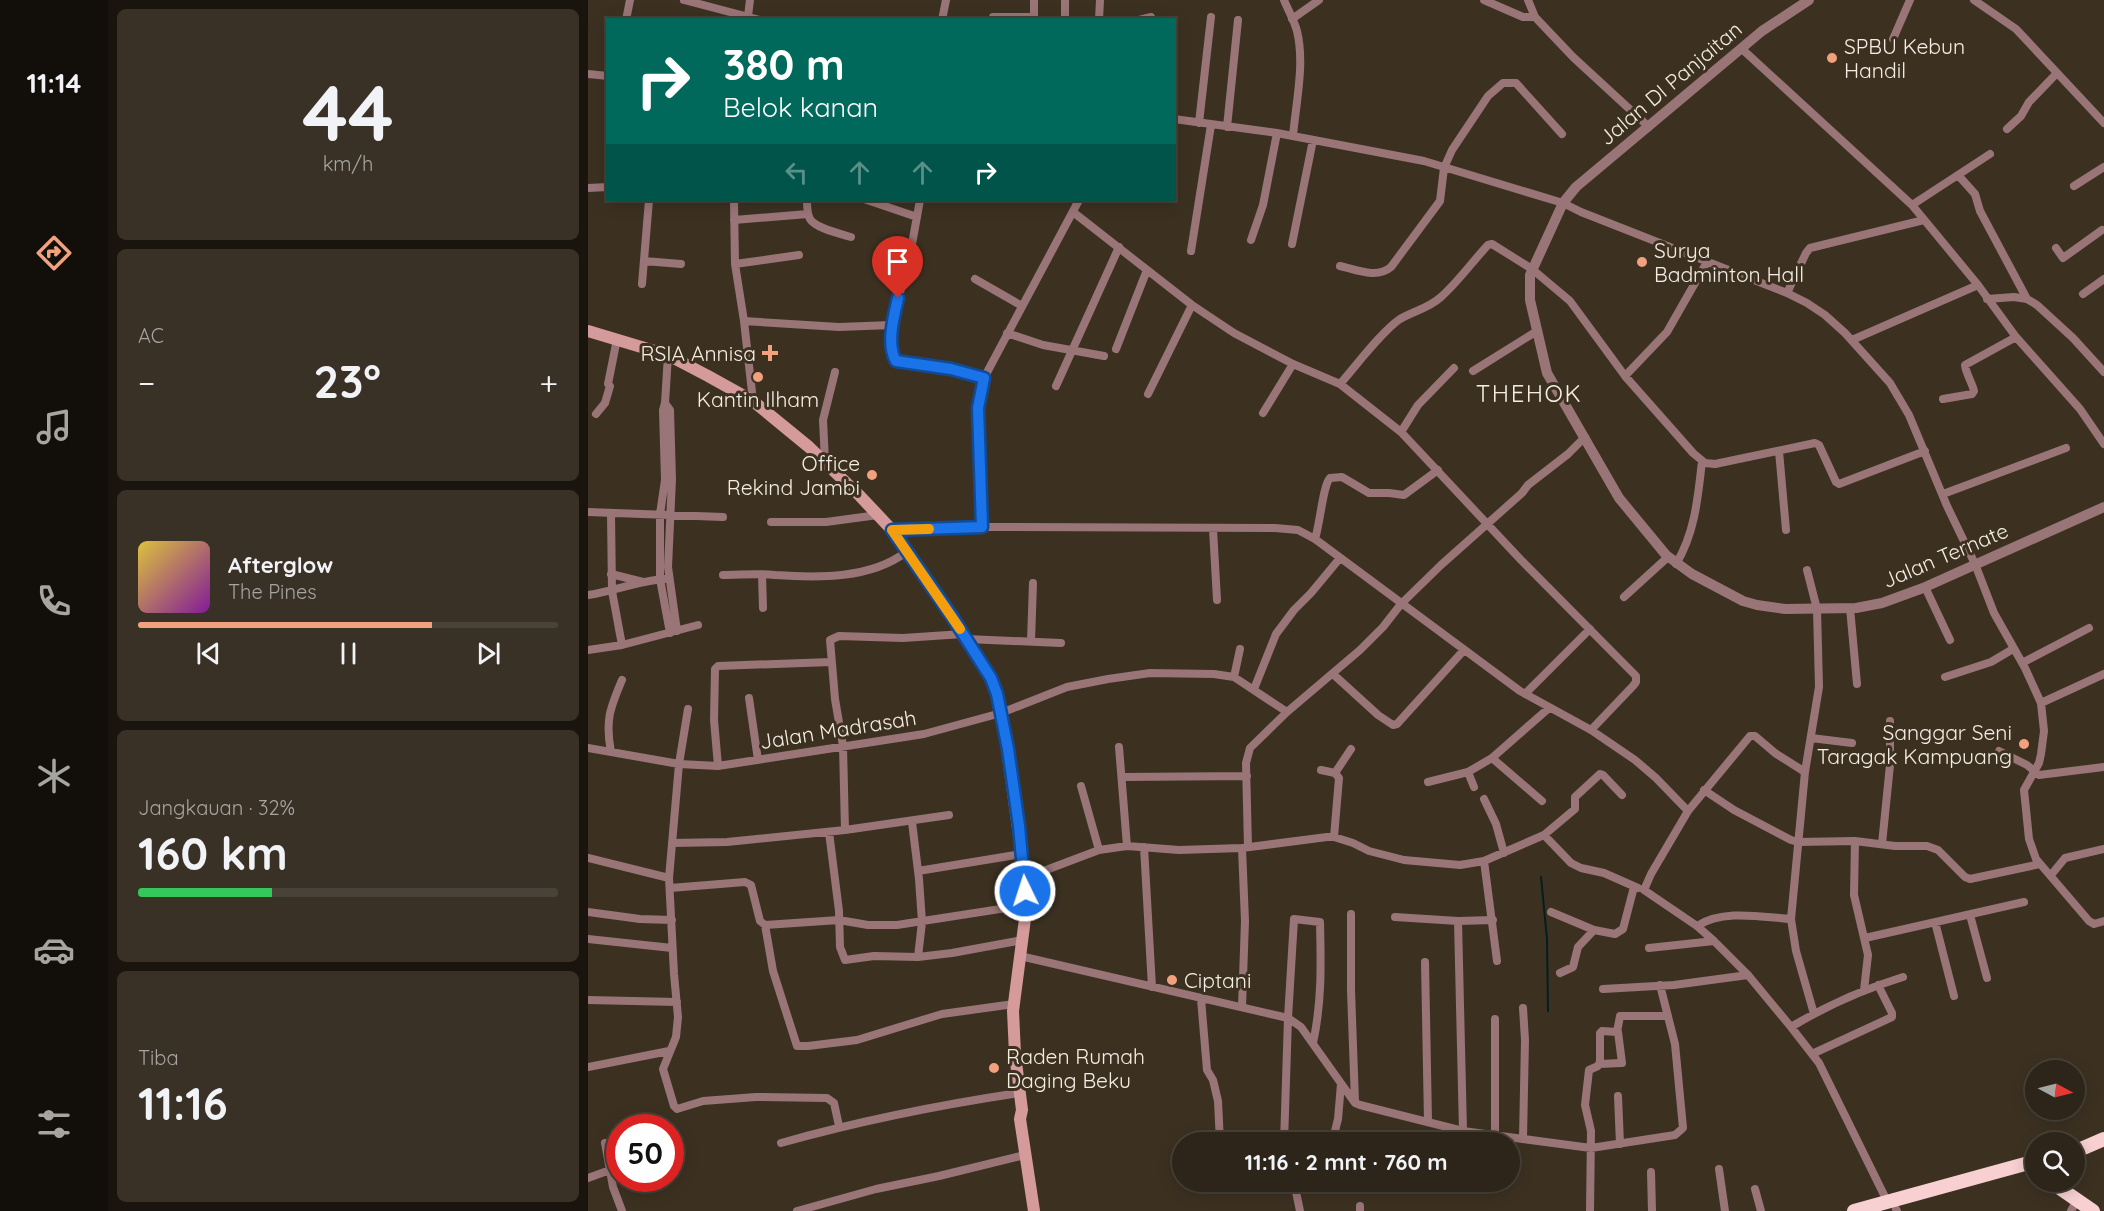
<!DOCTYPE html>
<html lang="id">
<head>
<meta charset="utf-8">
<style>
  :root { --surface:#2d2519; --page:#393126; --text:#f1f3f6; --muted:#a7a5a2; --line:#484238; --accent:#f1a17d }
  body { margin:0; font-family:Quicksand,sans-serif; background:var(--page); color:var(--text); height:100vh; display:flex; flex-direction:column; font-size:22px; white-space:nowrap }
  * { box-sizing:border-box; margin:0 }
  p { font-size:20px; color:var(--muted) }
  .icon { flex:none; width:33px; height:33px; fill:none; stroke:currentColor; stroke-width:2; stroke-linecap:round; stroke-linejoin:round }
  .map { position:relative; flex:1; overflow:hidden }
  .side { display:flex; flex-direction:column; gap:9px; padding:9px; background:#19140e; width:480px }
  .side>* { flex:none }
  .banner { position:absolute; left:18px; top:18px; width:570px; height:183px; border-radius:0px; box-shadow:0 3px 15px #0003,0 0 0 2px var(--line); background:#00695c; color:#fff; overflow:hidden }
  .needle { width:39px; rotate:97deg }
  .buttons { position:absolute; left:1437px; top:1060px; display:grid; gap:12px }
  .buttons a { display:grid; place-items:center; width:60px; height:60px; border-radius:50%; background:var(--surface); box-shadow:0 3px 15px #0003,0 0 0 2px var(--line); font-size:30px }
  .speed { position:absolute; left:18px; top:1114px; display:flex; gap:12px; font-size:30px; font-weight:700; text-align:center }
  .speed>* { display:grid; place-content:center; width:78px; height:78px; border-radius:50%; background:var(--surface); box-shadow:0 3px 15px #0003,0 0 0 2px var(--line); line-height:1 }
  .speed .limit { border:9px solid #d22; background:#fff; color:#111 }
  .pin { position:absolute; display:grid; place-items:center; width:51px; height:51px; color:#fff; margin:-62px -26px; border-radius:50% 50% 50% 0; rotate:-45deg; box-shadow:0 0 6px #0007 }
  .pin .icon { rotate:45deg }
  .me { position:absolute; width:66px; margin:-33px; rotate:356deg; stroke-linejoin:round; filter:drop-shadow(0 0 4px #0008) }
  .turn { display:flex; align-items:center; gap:21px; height:126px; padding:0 18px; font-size:27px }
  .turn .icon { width:78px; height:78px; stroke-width:2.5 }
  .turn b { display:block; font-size:42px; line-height:51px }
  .lanes { display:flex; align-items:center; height:57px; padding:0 18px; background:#0003; justify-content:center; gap:30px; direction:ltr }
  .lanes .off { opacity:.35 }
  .big { font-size:45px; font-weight:800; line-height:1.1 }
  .side .widget { flex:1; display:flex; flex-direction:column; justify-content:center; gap:9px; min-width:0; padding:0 21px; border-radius:9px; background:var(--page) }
  .side .dial { align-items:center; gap:0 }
  .dial b { font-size:78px; line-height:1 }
  .song { display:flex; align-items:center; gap:18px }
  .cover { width:72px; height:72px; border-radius:9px; background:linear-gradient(135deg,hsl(50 70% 55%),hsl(290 70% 35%)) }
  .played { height:6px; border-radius:3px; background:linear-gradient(90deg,var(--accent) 70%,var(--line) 70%) }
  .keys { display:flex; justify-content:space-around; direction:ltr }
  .heat { display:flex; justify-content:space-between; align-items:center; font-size:33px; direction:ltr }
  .charge { height:9px; border-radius:4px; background:linear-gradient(90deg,#34c759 32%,var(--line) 0) }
  .trip { position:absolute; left:584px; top:1132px; width:348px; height:60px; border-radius:30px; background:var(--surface); box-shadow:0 3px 15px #0003,0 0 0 2px var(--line); font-weight:800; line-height:60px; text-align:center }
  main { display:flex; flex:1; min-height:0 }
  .dock { display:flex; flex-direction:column; width:108px; justify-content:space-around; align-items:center; background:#120f0a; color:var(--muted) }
  .dock .icon { width:42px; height:42px }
  .dock .active { color:var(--accent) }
  .dock b { font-size:27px; color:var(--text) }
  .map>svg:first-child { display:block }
</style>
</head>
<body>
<main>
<nav class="dock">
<b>11:14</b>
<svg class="icon active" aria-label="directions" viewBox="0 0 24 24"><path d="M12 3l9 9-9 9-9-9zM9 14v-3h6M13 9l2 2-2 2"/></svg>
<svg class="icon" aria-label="music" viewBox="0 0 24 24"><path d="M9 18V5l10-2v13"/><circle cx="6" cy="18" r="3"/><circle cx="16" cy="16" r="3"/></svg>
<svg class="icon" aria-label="phone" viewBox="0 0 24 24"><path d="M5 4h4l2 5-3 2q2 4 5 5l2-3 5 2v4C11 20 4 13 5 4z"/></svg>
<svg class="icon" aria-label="climate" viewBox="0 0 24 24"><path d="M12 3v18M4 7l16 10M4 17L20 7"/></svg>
<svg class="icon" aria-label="car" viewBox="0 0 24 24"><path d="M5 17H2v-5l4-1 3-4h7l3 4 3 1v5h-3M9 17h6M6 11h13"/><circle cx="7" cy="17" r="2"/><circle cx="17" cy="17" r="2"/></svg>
<svg class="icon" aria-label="filters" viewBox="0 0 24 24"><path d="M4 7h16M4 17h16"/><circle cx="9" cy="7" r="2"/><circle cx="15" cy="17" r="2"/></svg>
</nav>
<section class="side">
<div class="widget dial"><b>44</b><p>km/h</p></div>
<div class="widget"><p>AC</p>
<div class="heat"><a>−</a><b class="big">23°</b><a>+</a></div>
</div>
<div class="widget">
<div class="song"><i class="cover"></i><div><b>Afterglow</b><p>The Pines</p></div></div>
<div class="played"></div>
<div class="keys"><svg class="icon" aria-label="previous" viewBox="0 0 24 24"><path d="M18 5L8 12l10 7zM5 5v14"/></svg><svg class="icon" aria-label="pause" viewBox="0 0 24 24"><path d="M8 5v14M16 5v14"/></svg><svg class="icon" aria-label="next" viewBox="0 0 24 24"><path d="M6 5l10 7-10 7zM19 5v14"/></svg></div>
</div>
<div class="widget"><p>Jangkauan · 32%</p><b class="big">160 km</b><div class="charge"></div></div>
<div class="widget"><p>Tiba</p><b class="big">11:16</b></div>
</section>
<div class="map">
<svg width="1516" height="1211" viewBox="0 0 1516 1211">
  <rect width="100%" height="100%" fill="#3c3121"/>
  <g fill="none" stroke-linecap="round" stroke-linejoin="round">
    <path stroke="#021e20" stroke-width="2" d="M 953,877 L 959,939 L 960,1011"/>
    <path stroke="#9a7577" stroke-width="8" d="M 96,0 L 172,20
      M 446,0 L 446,20
      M 477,0 L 477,20
      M 696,0 C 700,10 706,20 709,31 C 717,64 708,102 705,136
      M 896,0 L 935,17 L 947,17
      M 940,0 L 947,17 L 985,57 L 1061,127
      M 1386,0 L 1428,29 L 1516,123
      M 160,16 L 162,0
      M 405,17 L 446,17
      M 704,19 L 731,0
      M 38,20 L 42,0
      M 354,20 L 358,0
      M 511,20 L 512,0
      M 551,20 L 563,17
      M 1305,39 L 1322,0
      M 1154,49 L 1324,205 L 1390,285 L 1428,337 L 1492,409 L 1516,444
      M 0,74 L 20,76
      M 586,119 L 689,133 L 836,161 L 975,203 L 993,212 L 1199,293 L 1219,303 L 1237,315 L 1257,333 L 1302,383 L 1321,415 L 1359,506 L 1387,564 L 1406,613 L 1437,668 L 1453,703 L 1456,731 L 1453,754 L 1451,763 L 1436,790 L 1441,839 L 1448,859 L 1501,921 L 1506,924 L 1516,921
      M 611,123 L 623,17
      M 639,127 L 650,20
      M 1419,129 L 1433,116 L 1441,102 L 1469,73
      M 1370,175 L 1387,194 L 1392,211 L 1439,299
      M 1486,186 L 1516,167
      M 0,188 L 20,187
      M 146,200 L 147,264 L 156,321 L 165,401
      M 219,200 C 219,206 219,214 222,219 C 227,228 253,234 263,237
      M 279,200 L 329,217
      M 332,200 L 324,244 L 304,325 L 306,358 L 312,363 L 363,369 L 396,378
      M 1324,205 L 1402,154
      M 485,212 L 604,305 L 646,333 L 705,364 L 752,384 L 813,432 L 933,560 L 1048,676 L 1048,682 L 1045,686 L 1003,730
      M 146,220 L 220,214
      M 663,240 L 675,205 L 689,133
      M 704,244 L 725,140
      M 1468,248 L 1475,258 L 1514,230
      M 603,251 L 623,125
      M 56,261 L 93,264
      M 147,264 L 211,255
      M 752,266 C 769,270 789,279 803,267 L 852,201 L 856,168 L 864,150 L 900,96 L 915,83 L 928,83 L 974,134
      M 387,279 L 434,306
      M 54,284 L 61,200
      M 1199,293 L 1218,253 L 1222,248 L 1336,220
      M 1495,294 L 1516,279
      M 1399,299 L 1426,297 L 1439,299 L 1449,305 L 1485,338 L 1516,372
      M 156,321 L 251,327 L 304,325
      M 419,333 L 455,345 L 516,356
      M 1264,340 L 1390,285
      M 528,349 L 559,270
      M 80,355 L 77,403 L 75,410 L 77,480 L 72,514 L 72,579 L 82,633
      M 885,371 L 949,331
      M 1037,376 L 1079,332 L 1119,262
      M 752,384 C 768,366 793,332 812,319 C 826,311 841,308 853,297 C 870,282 884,262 900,245 L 904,244 L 944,269 L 982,301 L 1037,376 L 1105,453 L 1117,463 L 1127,464 L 1227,443 L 1231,445 L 1248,482 L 1251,484 L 1337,451
      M 468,386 L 531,247
      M 560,394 L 604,305
      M 1355,399 L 1384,394 L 1386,391 C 1384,382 1378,374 1377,365 L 1428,337
      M 77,403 L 82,410 L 84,479 L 80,567 L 89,631
      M 675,413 L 705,364
      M 8,414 L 17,403 L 22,386 L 20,384 L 29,339
      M 813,432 L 830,405 L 866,368
      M 1191,451 L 1198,530
      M 237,461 L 235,420 L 247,372
      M 1355,494 L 1478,448
      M 0,512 L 135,517
      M 23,514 L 24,591 L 34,645
      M 183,522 L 238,522 L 290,515
      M 394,527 L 390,408 L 396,378 L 491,200
      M 625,529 L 629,600
      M 304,530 L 394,527 L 687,528 L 710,530 L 727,539 L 932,691 L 1003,730 L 1047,760 L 1068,778 L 1100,811 L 1063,874 L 1056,890 L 1109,926 L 1126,941 L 1160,975 L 1203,1027 L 1231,1063 L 1300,1203
      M 727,539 C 732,524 735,485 742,478 L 754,477 L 781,493 L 801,493 L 816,495 L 850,470
      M 1088,564 C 1107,533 1110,497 1114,461
      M 1219,570 L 1229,609 L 1231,687 L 1217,772 L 1203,919 L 1208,951 L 1226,1014
      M 23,574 L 55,582
      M 135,575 C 152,575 170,573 187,575 C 230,578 283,579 318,552
      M 174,575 L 175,608
      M 1337,587 L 1362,640
      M 0,595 C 26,591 50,581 76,579
      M 1036,597 L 1080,557
      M 1262,608 L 1269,684
      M 378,639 L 473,643
      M 443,641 L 445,583
      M 0,650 L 34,645 L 110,625
      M 1434,663 L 1501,628
      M 745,674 L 790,715 L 805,725 L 809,724 L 876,650
      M 646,677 L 652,649
      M 1357,677 L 1403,662 L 1425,649
      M 666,689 L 688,634 L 706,610 L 723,593 L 752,558
      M 937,694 L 1002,629
      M 161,698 L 170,760
      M 1453,703 L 1516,674
      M 100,709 L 91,764 L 81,878 L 86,974 L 90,1017 L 88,1037 L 75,1069 L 86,1106 L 89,1109 L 115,1101 L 168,1097 L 239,1098 L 246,1103 L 251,1126
      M 1223,738 L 1264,743
      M 531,747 L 539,846
      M 0,748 L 91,764 L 130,766 L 336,734 L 413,713 L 479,687 L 520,679 L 562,673 L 626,674 L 646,677 L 699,712
      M 1411,751 L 1439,765 L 1451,775 L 1516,767
      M 23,752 C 17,721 22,708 34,680
      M 904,758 L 954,801
      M 130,766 L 126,720 L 127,669 L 130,666 L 243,662
      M 733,770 L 747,773 L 751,778 L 746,837
      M 880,772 L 886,787
      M 747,773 L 763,749
      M 535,777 L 659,776
      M 840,782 L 880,772 L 904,758 L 961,708
      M 493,786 L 511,850
      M 1116,790 L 1146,810 L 1203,840 L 1210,842 L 1267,841 L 1307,846 L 1339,846 L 1350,850 L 1377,877 L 1382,879 L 1452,864
      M 896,799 L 908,824 L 916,853
      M 1100,811 L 1162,736 L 1167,736 L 1187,753 L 1217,772
      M 324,822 L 331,879 L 334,922 L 330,957
      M 257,830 L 361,815
      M 241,832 L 251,911 L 252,947 L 257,960 L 286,956 L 330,957 L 364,953 L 435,940
      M 956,835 L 983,863 L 993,868 L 1016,873 L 1050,888
      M 1267,841 L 1266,895 L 1280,955 L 1276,990
      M 84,843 L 139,842 L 257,830 L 255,746 L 247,699 L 242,640 L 251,636 L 315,638 L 375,634
      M 1294,844 L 1302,765 L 1302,721
      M 556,847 L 564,987
      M 660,847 L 658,763 L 662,748 L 699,712 L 772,650 L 795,627 L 813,604 L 853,565 L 934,493 L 940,485 L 980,454 L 997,437
      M 654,848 L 657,921 L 654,1007
      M 0,858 L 81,878
      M 896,861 L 909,961
      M 330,871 L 434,854
      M 1463,875 L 1477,858 L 1516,849
      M 437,878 L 511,850 L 539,846 L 591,850 L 654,848 L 739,837 L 746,837 L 765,843 L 781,851 L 816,860 L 872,865 L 896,861 L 956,835 L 987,809 L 987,797 L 1012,774 L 1015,775 L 1034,795
      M 82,888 L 157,882 L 163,885 L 172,921 L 177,925 L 251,920 L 280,925 L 309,925 L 438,905
      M 0,912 L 52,919 L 84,920
      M 963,912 L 1006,930 L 1027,934 L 1035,929 L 1046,887
      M 763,914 L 763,990 L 767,1102
      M 1382,915 L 1399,978
      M 807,917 L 870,921 L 905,920
      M 870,921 L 875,1131
      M 1347,922 L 1366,996
      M 177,925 L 185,971 L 209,1046 L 220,1046 L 269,1040 L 354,1014 L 426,1004
      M 1109,926 C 1135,909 1173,917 1203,919
      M 1277,938 L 1436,902
      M 0,939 L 84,948
      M 1061,948 L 1126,941
      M 432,956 L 700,1018 L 713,1027 L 767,1103 L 772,1105 L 875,1131 L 1003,1148 L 1087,1135 L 1095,1128 L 1087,1044 L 1072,985
      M 837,962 L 840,1122
      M 972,973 L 985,967 L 990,947 L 1006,930
      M 1015,989 L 1086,985 L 1160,975
      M 613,999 L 619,1070 L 625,1080 L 630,1101 L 632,1143
      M 0,1000 L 89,1002
      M 935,1008 L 937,1040 L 935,1138
      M 907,1019 L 907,1134
      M 1203,1027 C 1238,1006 1276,989 1315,977
      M 1224,1054 L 1304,1017 L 1304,1013 L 1290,985
      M 1011,1064 L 1034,1063 L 1030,1032
      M 0,1067 L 81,1051
      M 1030,1096 L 1032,1144
      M 747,1131 L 750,1119 L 753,1084
      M 17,1143 L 25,1187 L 34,1211
      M 193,1143 C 271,1121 351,1105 431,1093
      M 696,1143 L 700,1018 L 706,919 L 732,922 C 733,964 734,1002 725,1043
      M 1131,1169 L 1137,1211
      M 1063,1172 L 1064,1211
      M 0,1178 L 22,1170
      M 706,1182 L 712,1211
      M 1167,1189 L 1173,1211
      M 772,1206 L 772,1211
      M 1308,1209 L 1309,1211
      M 209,1211 L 288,1189 L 351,1176 L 437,1155
      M 1002,1211 L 1003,1131 L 997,1105 L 1001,1070 L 1010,1066 L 1012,1062 L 1012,1033 L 1014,1031 L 1029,1032 L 1032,1016 L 1080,1016
      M 1483,1211 L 1489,1200"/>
    <path stroke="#9a7577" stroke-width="10" d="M 1221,0 L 1174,31 L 988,187 L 975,203 L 942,275 L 942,300 L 959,373 L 1031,498 L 1078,555 L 1104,574 L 1155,601 L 1169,605 L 1197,609 L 1268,608 L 1294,603 L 1335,588 L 1516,507"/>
    <path stroke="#d49a9c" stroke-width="12" d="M 0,331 L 80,355 L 120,376 L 165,401 L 221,447 L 271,495 L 304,530 L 363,615 L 403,678 L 409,695 L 419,749 L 437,878 L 438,911 L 425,1011 L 427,1054 L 434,1110 L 432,1119 L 446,1211"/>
    <path stroke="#f8d0d2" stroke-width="14" d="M 1486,1152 L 1516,1139
      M 1463,1182 L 1505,1211
      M 1266,1211 L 1448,1161"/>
  </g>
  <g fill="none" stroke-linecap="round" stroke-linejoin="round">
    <defs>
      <path id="route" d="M 310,298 C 306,315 298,345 308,361 L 363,369 L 396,378 L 390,408 L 394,527 L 304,530 L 363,615 L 403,678 L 409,694 L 420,749 L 431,826 L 437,891"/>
    </defs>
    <use href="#route" stroke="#114b97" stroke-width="15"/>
    <use href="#route" stroke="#1a73e8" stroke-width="10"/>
    <path stroke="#f59e0b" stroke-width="10" d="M 341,529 L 304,530 L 372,629"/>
  </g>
  <g fill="#f1a17d" stroke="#3c3121" stroke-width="2">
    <circle cx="1244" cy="58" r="6"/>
    <circle cx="1054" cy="262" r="6"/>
    <path d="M179 344h6v6h6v6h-6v6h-6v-6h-6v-6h6z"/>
    <circle cx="170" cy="377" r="6"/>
    <circle cx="284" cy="475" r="6"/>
    <circle cx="1436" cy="744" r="6"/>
    <circle cx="584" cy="980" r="6"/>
    <circle cx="406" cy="1068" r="6"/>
  </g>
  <g text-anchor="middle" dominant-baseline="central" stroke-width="6" stroke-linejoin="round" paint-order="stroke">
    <g font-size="21" fill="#f5ede3" stroke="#3c3121" text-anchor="start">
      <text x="1256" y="46">SPBU Kebun<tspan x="1256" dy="24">Handil</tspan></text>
      <text x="1066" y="250">Surya<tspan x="1066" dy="24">Badminton Hall</tspan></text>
      <text x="168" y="353" text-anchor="end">RSIA Annisa</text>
      <text x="170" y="399" text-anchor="middle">Kantin Ilham</text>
      <text x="272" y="463" text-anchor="end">Office<tspan x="272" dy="24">Rekind Jambi</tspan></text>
      <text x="1424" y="732" text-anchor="end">Sanggar Seni<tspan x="1424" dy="24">Taragak Kampuang</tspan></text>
      <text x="596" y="980">Ciptani</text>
      <text x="418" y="1056">Raden Rumah<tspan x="418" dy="24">Daging Beku</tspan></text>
    </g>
    <g font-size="21" fill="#f5ede3" stroke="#3c3121">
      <text transform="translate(1082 83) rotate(-40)">Jalan DI Panjaitan</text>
      <text transform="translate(1357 555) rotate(-23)">Jalan Ternate</text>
      <text transform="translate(250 729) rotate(-9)">Jalan Madrasah</text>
    </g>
    <g font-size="24" letter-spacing="1.5" fill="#f5ede3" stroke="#3c3121">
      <text x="941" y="393">THEHOK</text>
    </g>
  </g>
</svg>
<div class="buttons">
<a><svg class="needle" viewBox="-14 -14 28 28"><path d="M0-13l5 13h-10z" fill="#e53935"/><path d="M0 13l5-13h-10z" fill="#a7a5a2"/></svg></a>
<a><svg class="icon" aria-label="search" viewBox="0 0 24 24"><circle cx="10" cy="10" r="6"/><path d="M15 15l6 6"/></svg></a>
</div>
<div class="speed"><div class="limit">50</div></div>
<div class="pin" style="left:310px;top:298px;background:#d93025"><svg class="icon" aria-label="arrive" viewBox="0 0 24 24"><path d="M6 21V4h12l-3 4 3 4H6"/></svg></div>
<svg class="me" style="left:437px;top:891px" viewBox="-20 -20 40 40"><circle r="17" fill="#1a73e8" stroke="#fff" stroke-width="3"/><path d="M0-11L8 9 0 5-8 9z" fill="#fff"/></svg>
<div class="trip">11:16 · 2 mnt · 760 m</div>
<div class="banner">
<div class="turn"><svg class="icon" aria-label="right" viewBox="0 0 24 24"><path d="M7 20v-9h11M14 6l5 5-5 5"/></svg><div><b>380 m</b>Belok kanan</div></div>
<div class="lanes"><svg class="icon off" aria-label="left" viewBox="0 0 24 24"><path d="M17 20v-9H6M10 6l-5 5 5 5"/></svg><svg class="icon off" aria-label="ahead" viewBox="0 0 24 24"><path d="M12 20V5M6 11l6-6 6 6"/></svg><svg class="icon off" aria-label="ahead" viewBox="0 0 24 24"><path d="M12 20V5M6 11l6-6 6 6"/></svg><svg class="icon" aria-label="right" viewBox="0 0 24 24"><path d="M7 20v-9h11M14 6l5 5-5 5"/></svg></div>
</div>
</div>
</main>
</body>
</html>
